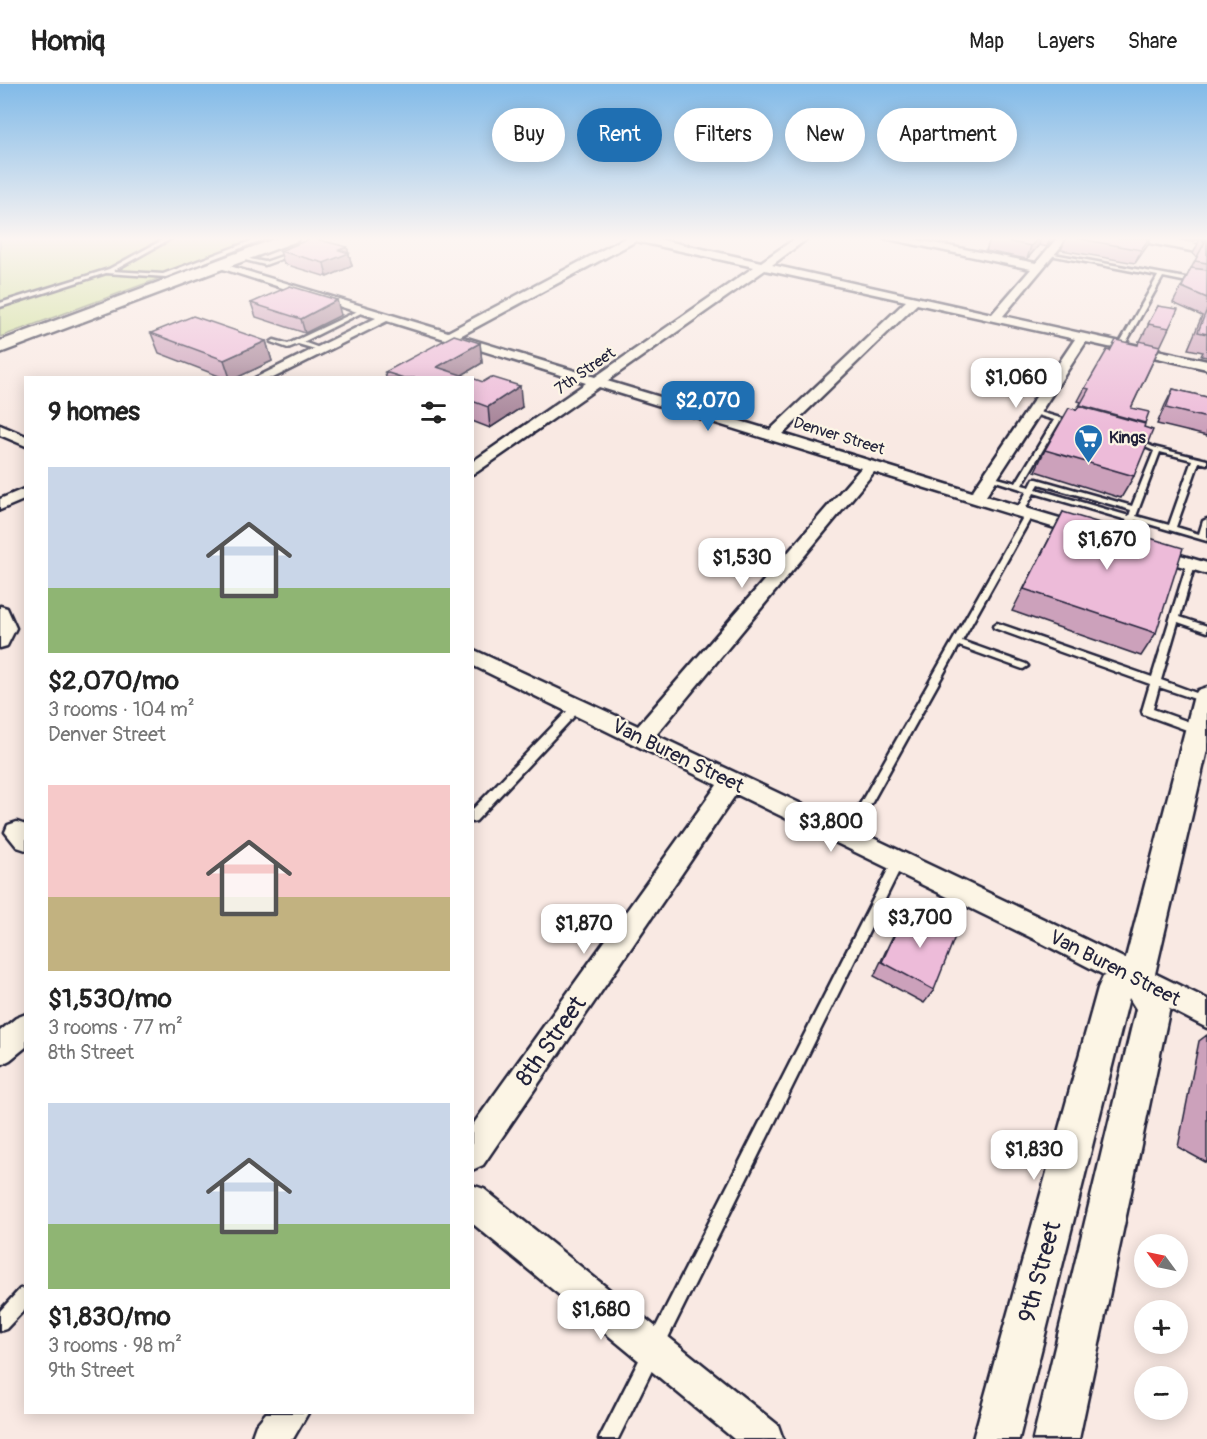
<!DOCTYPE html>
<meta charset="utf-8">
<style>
:root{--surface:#fff;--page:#f2f2f2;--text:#222;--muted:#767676;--line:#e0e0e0;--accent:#1f6fb2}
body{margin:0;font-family:Pangolin,sans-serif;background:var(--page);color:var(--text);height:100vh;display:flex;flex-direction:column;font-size:22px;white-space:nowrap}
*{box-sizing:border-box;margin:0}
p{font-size:20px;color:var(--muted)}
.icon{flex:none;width:33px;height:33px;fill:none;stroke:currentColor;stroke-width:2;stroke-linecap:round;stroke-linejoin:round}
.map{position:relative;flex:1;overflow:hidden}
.side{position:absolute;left:24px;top:292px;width:450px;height:1038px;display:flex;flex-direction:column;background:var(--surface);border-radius:0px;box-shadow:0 3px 15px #0003}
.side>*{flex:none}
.hud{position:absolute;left:492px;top:24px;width:570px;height:54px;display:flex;gap:12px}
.needle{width:39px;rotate:303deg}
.buttons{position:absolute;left:1134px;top:1150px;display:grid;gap:12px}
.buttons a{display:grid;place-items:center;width:54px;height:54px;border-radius:50%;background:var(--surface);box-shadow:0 3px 15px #0003;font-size:30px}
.price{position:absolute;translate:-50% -51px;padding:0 14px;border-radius:12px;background:#fff;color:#222;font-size:20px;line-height:39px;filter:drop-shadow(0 2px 3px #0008)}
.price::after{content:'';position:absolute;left:50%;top:36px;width:18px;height:14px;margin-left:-9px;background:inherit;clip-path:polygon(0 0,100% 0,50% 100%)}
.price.active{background:var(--accent);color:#fff}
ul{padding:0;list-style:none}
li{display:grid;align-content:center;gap:12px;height:318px;padding:0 24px}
li span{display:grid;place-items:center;height:186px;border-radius:0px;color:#555}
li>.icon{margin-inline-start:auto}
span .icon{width:108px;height:108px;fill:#fffc;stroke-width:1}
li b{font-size:26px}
h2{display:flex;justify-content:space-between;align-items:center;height:72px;padding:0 24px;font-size:26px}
.tag{padding:0 21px;border-radius:27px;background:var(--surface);box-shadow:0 3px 15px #0003;font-size:21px;line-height:54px}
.tag.active{background:var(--accent);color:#fff}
header{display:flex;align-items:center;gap:36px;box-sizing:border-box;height:84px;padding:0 30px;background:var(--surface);border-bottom:2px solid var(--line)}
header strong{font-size:28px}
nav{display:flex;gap:33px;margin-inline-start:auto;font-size:21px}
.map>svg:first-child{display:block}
.green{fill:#cbdf94;stroke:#768068;stroke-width:1.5}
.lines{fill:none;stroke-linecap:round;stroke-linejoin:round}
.service-casing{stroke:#22223b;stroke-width:5}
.minor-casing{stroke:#22223b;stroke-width:5}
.tertiary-casing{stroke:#22223b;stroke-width:5}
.primary-casing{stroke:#22223b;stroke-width:5}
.service{fill:#fcf5e5;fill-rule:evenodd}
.minor{fill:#fcf5e5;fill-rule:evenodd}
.tertiary{fill:#fcf5e5;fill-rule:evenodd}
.primary{fill:#fcf5e5;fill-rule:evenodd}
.wall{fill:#cca1bb;stroke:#22223b;stroke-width:1.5}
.shaded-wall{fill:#a68398;stroke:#22223b;stroke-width:1.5}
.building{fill:#edbbd9;stroke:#22223b;stroke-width:1.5}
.labels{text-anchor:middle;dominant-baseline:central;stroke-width:4.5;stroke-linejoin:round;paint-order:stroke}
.far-street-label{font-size:16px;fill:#22223b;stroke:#fcf5e5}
.far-poi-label{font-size:16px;font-weight:bold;fill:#22223b;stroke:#fcf5e5;text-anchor:start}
.street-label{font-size:20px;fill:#22223b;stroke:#fcf5e5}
.near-street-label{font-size:24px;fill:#22223b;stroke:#fcf5e5}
</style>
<header>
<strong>Homiq</strong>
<nav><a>Map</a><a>Layers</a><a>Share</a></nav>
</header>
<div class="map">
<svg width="1207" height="1355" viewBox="0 0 1207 1355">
<rect width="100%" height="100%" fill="#f9e9e3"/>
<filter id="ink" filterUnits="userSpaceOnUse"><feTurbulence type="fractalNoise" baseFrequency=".0167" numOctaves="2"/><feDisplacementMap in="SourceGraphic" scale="12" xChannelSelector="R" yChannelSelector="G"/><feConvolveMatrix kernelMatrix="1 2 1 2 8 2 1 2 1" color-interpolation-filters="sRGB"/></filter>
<g filter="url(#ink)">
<path class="green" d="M0 154H269L0 253Z"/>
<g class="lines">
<defs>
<path id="service" d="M166 154H172L113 187 163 190 259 154H267L166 193 106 189 0 223V219L109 185Z
M1207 156V158L1191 159 1189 158Z
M291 169 295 170 265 181 237 174 239 173 265 178Z
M1048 169 1207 198V202L1163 193 1124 262 1121 264 1118 262 1158 192 1050 171Z
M362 225 367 226 303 258 322 265V267L298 260 288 264 271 258 274 256 288 260Z
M1033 326 1077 339 1074 341 1060 337 1022 401 1030 403 1034 395H1037L1132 422 1154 367 1134 358V356H1138L1153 363 1207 376V380L1199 378 1176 443 1199 450 1203 437 1207 435V457L1135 436 1126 459 1122 461H1119L1118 459 1127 436 1034 409 1023 429H1017L1016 427 1027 407 986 394 990 392 1016 399 1054 336 1031 329 1030 328ZM1160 368 1192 376 1169 441 1136 432ZM1039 400 1131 426 1129 432 1036 405Z
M1026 428H1032L1033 430 962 557 1026 580 1028 582 1023 585 1020 584 959 562 851 756 847 758 843 756 841 753 843 750Z
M1191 477 1195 480 1180 533 1207 542V548L1178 538 1161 596 1207 613V619L1159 603 1153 625 1203 643 1204 646 1203 649H1195L1143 630 1142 627 1150 600 994 544 993 542 997 539 1000 540 1152 593 1187 480Z
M577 619 582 623 580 626 476 737 472 738V726L574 620Z
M898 772 902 774 904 777 618 1355H599L894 774Z
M26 1203V1224L6 1245 0 1247V1227L20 1205Z"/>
<path id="minor" d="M625 154H653L761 178 796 154H808L772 181 992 230 1031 185 884 154H907L1036 179 1057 154H1068L1003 232 1207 277V285L1086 258 986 412 1093 444 1096 448 1093 452H1081L874 388 656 651 1054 840 1207 915V944L1036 856 736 710 483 1081 472 1086V1042L717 701 472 581V565L638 642 861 384 599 303 477 388 472 390V378L586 299 387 237 273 294H255L376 234 214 182 219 179 223 180 448 248ZM636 157 754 183 595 293 460 252ZM765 186 906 217 770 346 607 297ZM917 220 1075 255 972 408 783 350Z
M0 341 26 352V362L0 351Z
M26 404V415L0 426V415Z
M1150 462 1207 479V490L1144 471 1141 467 1144 463Z
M0 522 7 524 16 544 7 562 0 564Z
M17 738 26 741V766L17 763 5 748 8 741Z
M26 930V963L10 976 0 981V947L16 934Z
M472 1101 484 1105 778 1341 783 1355H734L472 1139Z
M266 1329H308L293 1355H251L256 1341Z"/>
<path id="tertiary" d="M1138 154H1166L1207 162V170L1144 158Z
M1207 603V666L1154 894 1170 923 1079 1355H1033L1136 925 1129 914 1019 1355H973L1098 904 1103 893 1123 885 1194 612 1198 606Z"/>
<path id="primary" d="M277 154H299L297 157 0 269V257Z"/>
</defs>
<use href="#service" class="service-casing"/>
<use href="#minor" class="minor-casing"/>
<use href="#tertiary" class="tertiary-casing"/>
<use href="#primary" class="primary-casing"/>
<use href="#service" class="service"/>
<use href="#minor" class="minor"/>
<use href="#tertiary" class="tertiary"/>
<use href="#primary" class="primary"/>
</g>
<path class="wall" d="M990 154H1054L1047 163 1039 161 1027 175 986 167Z
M1066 154H1151L1148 161 1135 179 1061 166Z
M1180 154H1207L1202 155 1207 156V273L1201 272 1203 268 1188 265 1202 232 1173 219 1197 173 1193 170 1200 155 1188 156Z
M347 163 352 182 327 193 284 180 280 167Z
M251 219 341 231 305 249 256 233Z
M1158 222 1169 244 1131 324 1144 340 1134 392 1121 414 1035 387 1045 366 1079 322 1081 318 1078 317 1085 304 1110 267 1138 261Z
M151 249 266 257 272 277 236 294H224L159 269Z
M480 259 482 279 462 291 471 294H386L385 288Z
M472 294 522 323 490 344 472 337Z
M1173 305 1207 313V352L1157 340 1165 321Z
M1063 428 1156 549 1141 572 1012 527Z
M906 826 934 906 924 919 874 892 898 841Z
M1207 951V1079L1178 1063 1199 957Z"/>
<path class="shaded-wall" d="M1038 154H1041L1039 161 1027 175 1031 162Z
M1050 154H1054L1047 163Z
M1149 154H1151L1148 161 1135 179 1141 166Z
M1189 154H1207L1188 156Z
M347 163 352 182 327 193 324 179 339 166Z
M337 216 341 231 305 249 301 235Z
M266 257 272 277 236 294H230L224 276Z
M480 259 482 279 457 294 437 283Z
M520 302 522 323 490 344 488 323Z"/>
<path class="building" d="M312 154 347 163 339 166 349 169 324 179 280 167Z
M991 154H1038L1031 162Z
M1075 154H1149L1141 166Z
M1200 155 1207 156V179L1195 177 1205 158Z
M1191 184 1207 186V214L1182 203Z
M290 202 337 216 301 235 251 219Z
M1158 222 1178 225 1169 244 1148 240Z
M1207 225V250L1198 248Z
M193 232 266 257 224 276 151 249Z
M454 251 480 259 437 283 471 294H404L385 288Z
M1116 256 1138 261 1139 257 1160 262 1131 324 1149 328 1145 339 1080 321 1089 305 1085 304 1107 266 1110 267Z
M491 293 520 302 488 323 472 317V294L483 298Z
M1173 305 1207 313V334L1166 324Z
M1079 322 1145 340 1144 343 1153 346 1134 392 1045 366 1069 324 1076 326Z
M1063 428 1183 464 1156 549 1024 505Z
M906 826 956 850 934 906 882 878Z"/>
</g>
<linearGradient id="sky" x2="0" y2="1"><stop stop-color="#81bae8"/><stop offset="0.45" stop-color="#fcf5f2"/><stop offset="1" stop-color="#fcf5f2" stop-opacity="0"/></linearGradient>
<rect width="1207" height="344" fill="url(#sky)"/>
<defs>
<symbol id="supermarket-pin" viewBox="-11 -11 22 30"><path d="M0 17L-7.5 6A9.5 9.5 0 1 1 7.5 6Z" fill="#1f6fb2" stroke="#fcf5e5"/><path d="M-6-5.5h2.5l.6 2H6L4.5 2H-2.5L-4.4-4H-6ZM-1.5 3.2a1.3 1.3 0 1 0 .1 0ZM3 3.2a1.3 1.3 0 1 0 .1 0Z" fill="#fff"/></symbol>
</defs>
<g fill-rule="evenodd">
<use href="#supermarket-pin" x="1072" y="338" width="33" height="45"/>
</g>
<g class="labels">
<g class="far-street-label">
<text transform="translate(585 287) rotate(-35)">7th Street</text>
<text transform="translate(839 352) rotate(17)">Denver Street</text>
</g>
<g class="far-poi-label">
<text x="1109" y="354">Kings</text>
</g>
<g class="street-label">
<text transform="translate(678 672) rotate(26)">Van Buren Street</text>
<text transform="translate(1115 884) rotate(27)">Van Buren Street</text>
</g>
<g class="near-street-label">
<text transform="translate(551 957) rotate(-55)">8th Street</text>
<text transform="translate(1040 1188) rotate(-75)">9th Street</text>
</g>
</g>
</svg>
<div class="buttons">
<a><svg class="needle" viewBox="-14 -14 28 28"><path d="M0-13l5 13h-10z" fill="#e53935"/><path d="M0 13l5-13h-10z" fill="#767676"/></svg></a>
<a>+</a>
<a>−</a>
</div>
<b class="price" style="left:1016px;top:325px">$1,060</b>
<b class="price active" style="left:708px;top:348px">$2,070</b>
<b class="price" style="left:1107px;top:487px">$1,670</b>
<b class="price" style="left:742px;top:505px">$1,530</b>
<b class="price" style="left:831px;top:769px">$3,800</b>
<b class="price" style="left:920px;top:865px">$3,700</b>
<b class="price" style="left:584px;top:871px">$1,870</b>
<b class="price" style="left:1034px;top:1097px">$1,830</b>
<b class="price" style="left:601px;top:1257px">$1,680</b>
<div class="hud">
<a class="tag">Buy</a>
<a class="tag active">Rent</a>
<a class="tag">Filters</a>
<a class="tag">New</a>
<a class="tag">Apartment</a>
</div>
<section class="side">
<h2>9 homes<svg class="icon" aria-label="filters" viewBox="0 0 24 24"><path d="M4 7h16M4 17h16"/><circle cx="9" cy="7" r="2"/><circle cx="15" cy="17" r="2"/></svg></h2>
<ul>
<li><span style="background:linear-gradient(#c9d6e8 65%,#8fb573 0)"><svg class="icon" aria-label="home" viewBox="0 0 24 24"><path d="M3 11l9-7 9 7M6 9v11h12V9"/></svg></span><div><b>$2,070/mo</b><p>3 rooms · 104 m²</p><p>Denver Street</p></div></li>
<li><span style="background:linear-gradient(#f6c9c9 60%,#c2b280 0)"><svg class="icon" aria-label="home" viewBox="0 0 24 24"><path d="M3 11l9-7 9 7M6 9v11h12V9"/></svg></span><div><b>$1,530/mo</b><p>3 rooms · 77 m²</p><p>8th Street</p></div></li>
<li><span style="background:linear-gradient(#c9d6e8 65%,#8fb573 0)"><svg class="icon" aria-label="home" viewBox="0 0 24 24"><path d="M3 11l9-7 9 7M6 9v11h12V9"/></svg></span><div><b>$1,830/mo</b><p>3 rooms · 98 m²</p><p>9th Street</p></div></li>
</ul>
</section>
</div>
